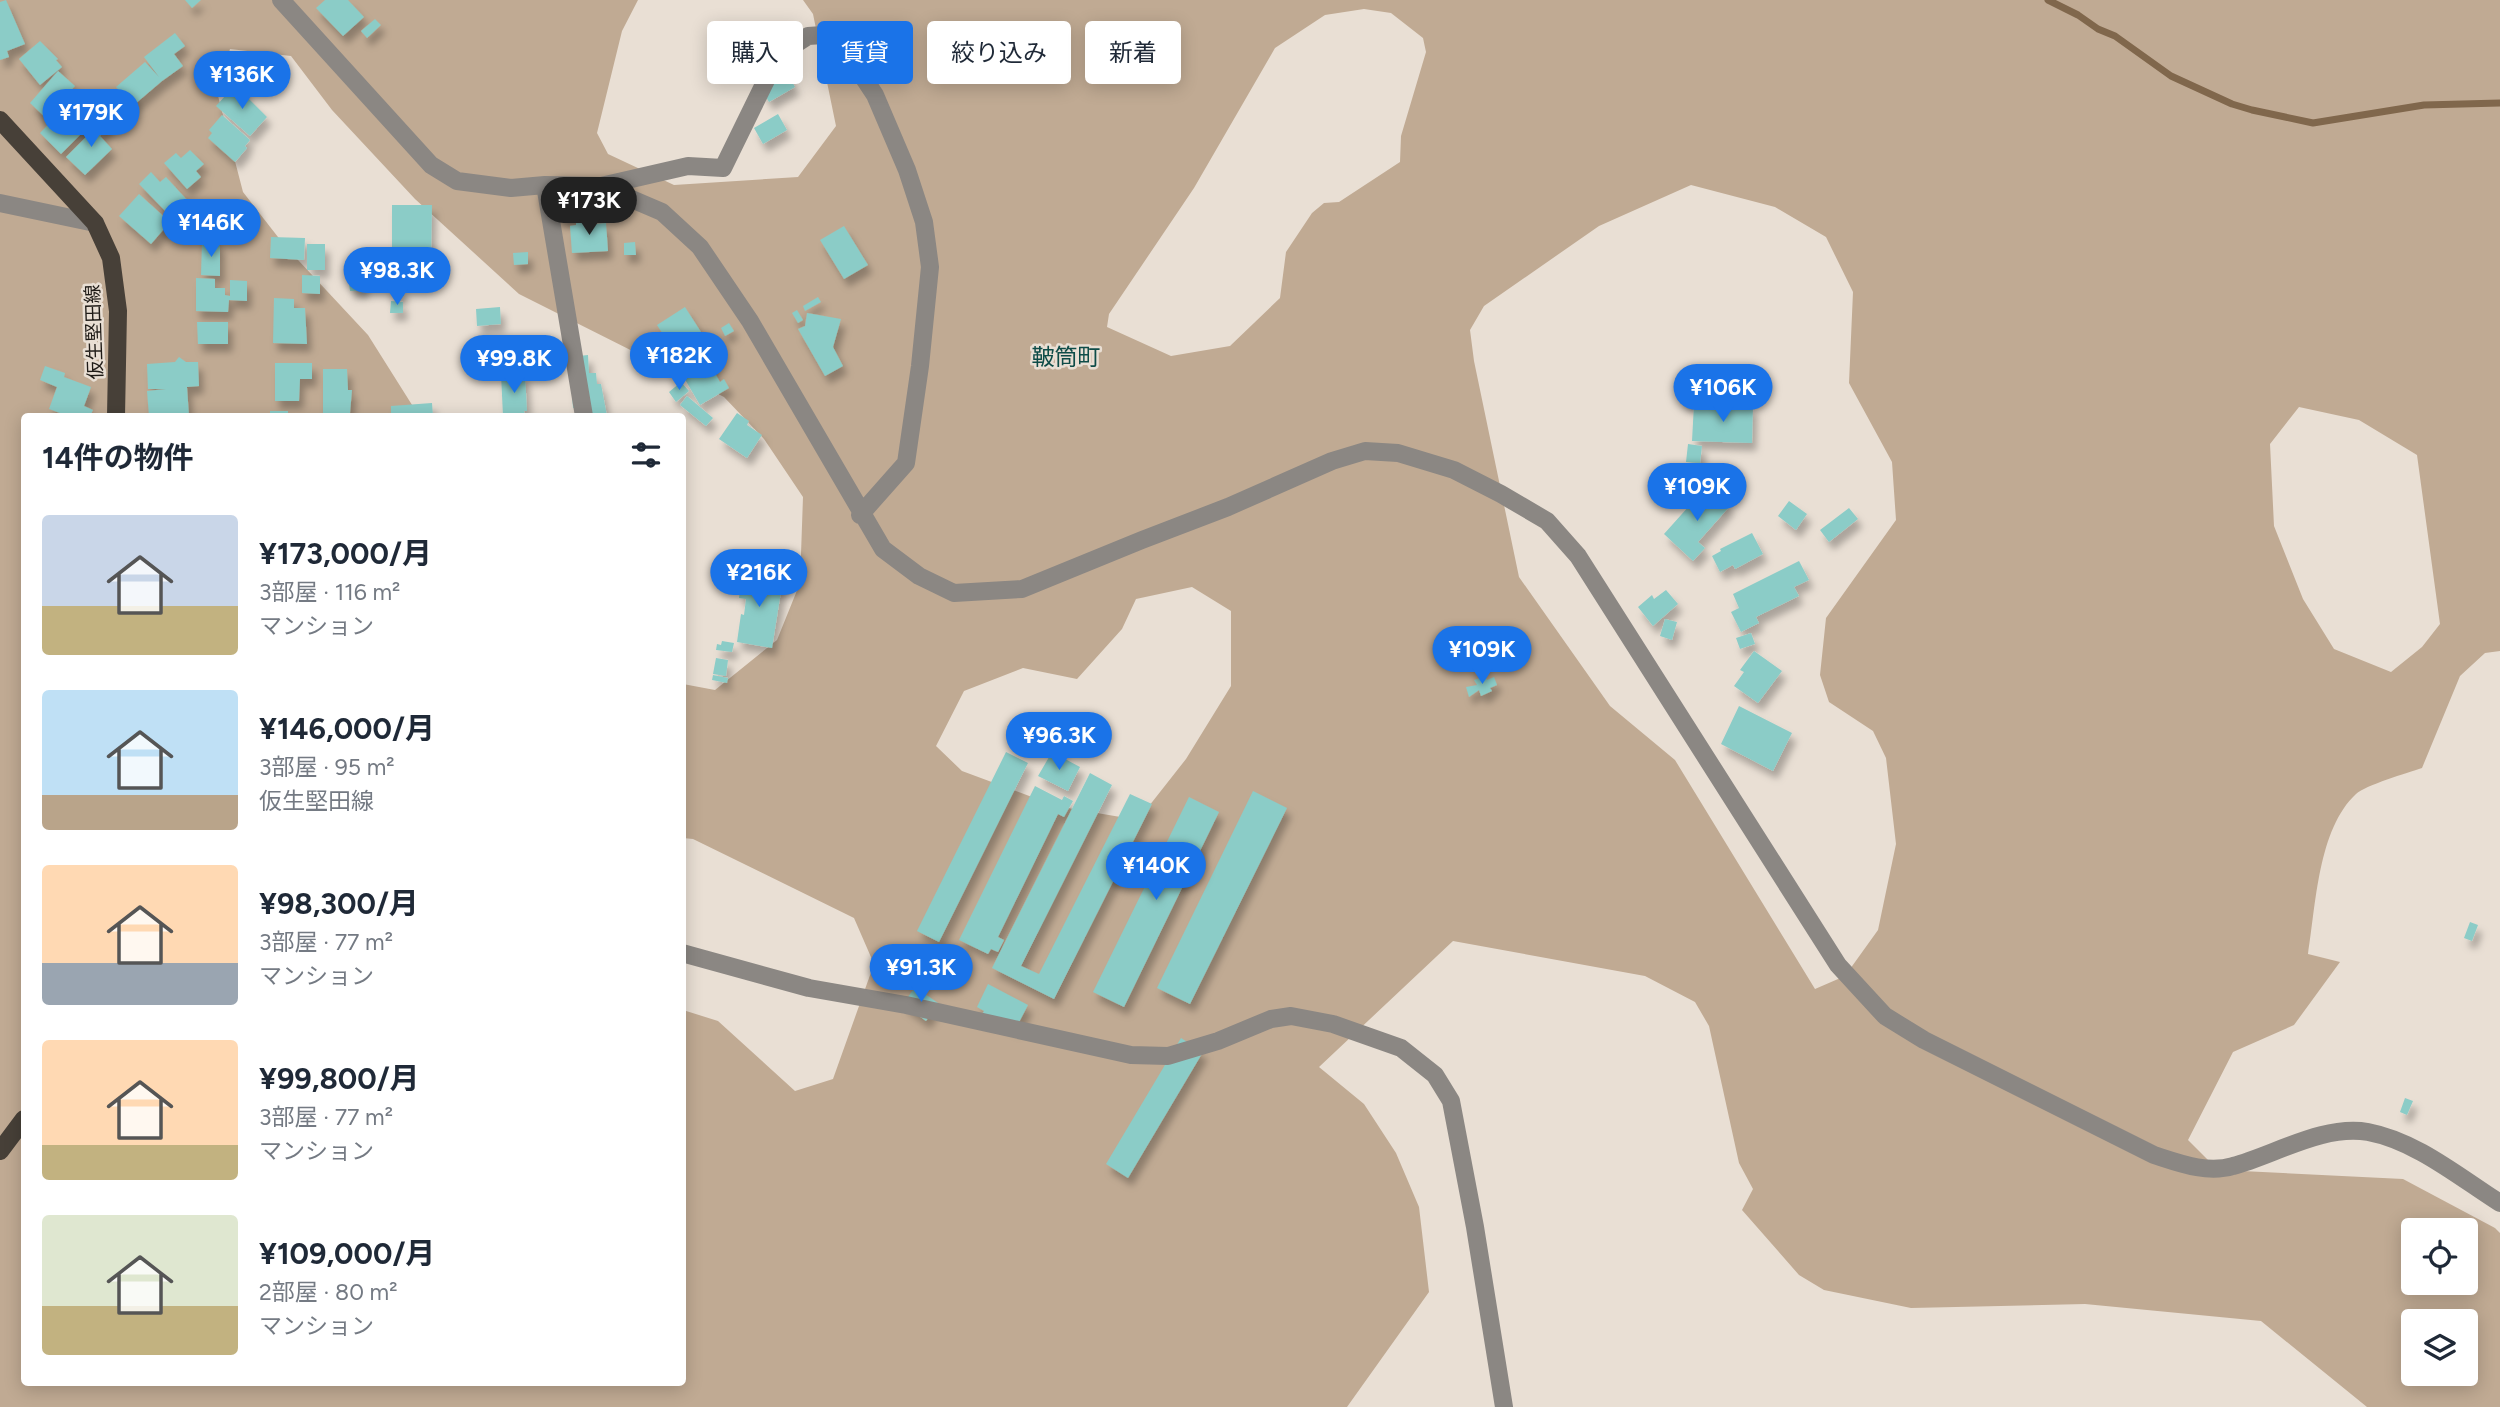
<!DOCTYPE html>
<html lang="ja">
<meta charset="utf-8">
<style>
:root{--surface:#fff;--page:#f6f6f7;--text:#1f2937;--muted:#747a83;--accent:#1a73e8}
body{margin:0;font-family:Figtree,"Noto Sans JP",sans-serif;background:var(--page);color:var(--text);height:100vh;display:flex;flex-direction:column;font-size:26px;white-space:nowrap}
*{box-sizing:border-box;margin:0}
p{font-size:23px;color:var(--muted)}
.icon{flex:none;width:38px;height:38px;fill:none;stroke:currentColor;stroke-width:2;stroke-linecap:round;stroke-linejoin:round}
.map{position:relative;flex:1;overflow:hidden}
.sheet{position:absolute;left:21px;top:413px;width:665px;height:973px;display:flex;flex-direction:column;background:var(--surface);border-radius:7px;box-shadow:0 4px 18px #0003}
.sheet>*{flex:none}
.top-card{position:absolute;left:707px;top:21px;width:665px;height:63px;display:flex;gap:14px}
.controls{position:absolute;left:2401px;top:1218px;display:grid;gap:14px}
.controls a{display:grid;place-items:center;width:77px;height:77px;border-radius:7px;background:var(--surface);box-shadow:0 4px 18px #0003;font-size:35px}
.price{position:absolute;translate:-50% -60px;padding:0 16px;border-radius:24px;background:var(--accent);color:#fff;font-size:23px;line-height:46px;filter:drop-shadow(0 2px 4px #0008)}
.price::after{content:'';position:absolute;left:50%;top:42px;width:21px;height:16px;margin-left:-10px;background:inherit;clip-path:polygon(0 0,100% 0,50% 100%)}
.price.selected{background:#222;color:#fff}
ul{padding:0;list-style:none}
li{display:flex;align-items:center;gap:21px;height:175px;padding:0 21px}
li span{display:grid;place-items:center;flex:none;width:196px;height:140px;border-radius:7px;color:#555}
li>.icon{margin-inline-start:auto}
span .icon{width:84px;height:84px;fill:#fffc;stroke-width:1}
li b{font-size:30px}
h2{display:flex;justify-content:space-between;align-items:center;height:84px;padding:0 21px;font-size:30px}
.pill{padding:0 24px;border-radius:7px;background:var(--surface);box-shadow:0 4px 18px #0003;font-size:24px;line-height:63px}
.pill.selected{background:var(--accent);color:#fff}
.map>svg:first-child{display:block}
.green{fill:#c0aa93;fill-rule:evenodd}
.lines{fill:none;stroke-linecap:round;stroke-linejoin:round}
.stream{stroke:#80674c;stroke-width:7}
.building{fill:#8bccc7;filter:url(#shadow)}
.minor{stroke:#8b8783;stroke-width:18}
.major{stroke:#474038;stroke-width:18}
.labels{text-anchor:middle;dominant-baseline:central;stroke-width:5;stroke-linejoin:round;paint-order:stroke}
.street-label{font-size:19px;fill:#1f1b17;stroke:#e9dfd4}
.quarter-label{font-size:23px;fill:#0e4c48;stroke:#e9dfd4}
</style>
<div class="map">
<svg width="2500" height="1407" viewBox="0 0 2500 1407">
<defs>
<filter id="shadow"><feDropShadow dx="4.5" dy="8" stdDeviation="3.5" flood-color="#0004"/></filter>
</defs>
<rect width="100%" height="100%" fill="#e9dfd4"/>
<path class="green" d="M0 0H638L622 31 597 133 608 154 674 185 798 177 836 126 813 14 803 0H2500V651L2485 653 2460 676 2422 768C2407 773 2366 785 2356 794 2318 829 2316 905 2308 954L2340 962 2294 1025 2233 1052 2188 1140 2211 1163 2242 1171 2403 1179 2495 1228 2500 1233V1407H2367L2261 1321 2085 1304 1911 1308 1824 1290 1799 1275 1742 1210 1753 1189 1739 1163 1709 1026 1695 1002 1645 976 1453 941 1319 1067 1364 1104 1396 1153 1419 1207 1429 1292 1347 1407H0ZM1364 9 1391 13 1423 38 1426 52 1401 136 1400 162 1339 202 1324 203 1312 213 1286 252 1280 298 1230 346 1171 356 1107 327 1109 314 1194 188 1275 48 1325 15ZM230 49 291 56 332 110 415 199 519 294 724 397 764 439 803 497 800 583 777 640 715 690 683 684V838L693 839 854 918 874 964 833 1079 795 1091 718 1021 683 1010 682 1382H24V416H419L368 335 285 246 243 192 217 92ZM1691 185 1775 207 1826 237 1853 292 1849 383 1892 462 1896 520 1826 618 1820 675 1829 702 1873 731 1886 758 1896 844 1878 930 1845 976 1815 989 1675 760 1610 706 1519 577 1474 361 1470 330 1484 306 1599 226ZM2299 407 2359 420 2417 455 2440 624 2422 647 2391 672 2334 649 2303 599 2274 526 2270 444ZM1192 587 1231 611V686L1186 759 1138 820 1056 806 962 771 936 746 964 691 1023 668 1077 679 1122 629 1136 599ZM2413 1230H2466V1283H2413ZM2413 1321H2466V1374H2413Z"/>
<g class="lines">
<path class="stream" d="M2048 0 2078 15 2098 29 2115 36 2171 76 2232 104 2252 110 2313 123 2424 105 2500 103"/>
</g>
<path class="building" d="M6 0 25 44 7 51 9 57 0 60V2Z
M185 0H201L192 8Z
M325 0H348L364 17 343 36 316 8Z
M375 19 381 25 367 38 361 31Z
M175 33 185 46 174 54 183 66 162 81 135 104 126 94 124 96 116 87 145 62 159 77 144 57Z
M40 41 58 59 56 60 62 67 40 85 19 59Z
M774 41 776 46 761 55 758 50Z
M754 52 759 56 750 67 745 63Z
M772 57 779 58 795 87 769 102 750 69Z
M58 71 75 86 46 118 30 103Z
M235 85 267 117 250 136 216 106Z
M74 98 95 120 61 154 40 133Z
M778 114 787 130 763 144 754 128Z
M222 115 250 140 245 146 247 148 235 162 208 138 212 133 209 130Z
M105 118 111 125 100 136 112 149 85 175 66 157Z
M190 150 204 164 196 171 201 177 187 189 164 163 176 153 181 158Z
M151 172 160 182 166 177 188 201 171 217 139 184Z
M139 194 170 222 151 244 119 216Z
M560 201H577V219H561Z
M392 205H432L431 258 392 257Z
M593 221 594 224 606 223 608 251 572 253 570 226 576 225V222Z
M844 226 868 265 844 279 820 240Z
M271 237 305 238 304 260 270 258Z
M202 242 220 243V276L201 275Z
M635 242 636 255H624V243Z
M307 244H325V270H307Z
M528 252V264L514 265 513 253Z
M302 275 320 276V294L302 293Z
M348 277 364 278V291H350Z
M196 278 215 279V288H225V295L230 296V280L247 281V301L229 300 228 312 196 311Z
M394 290H404V296H394Z
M818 297 821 302 805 311 803 306Z
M274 298 294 299V308H305L307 344 273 343Z
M391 301 403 302V313H390Z
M500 307 501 324 477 326 476 309Z
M685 307 701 332 673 350 657 325Z
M797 310 803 320 798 323 792 313Z
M807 313 841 319 833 347 843 366 825 376 798 329 805 326Z
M197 322H228V344H198Z
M729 323 734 331 725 336 721 328Z
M588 355 589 373H596L597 384H601L607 416H588L587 406 573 408 569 357Z
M179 357 186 362H198L199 386 187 387 189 416H149L147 391 166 389H148L147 364 175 362Z
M708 361 720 382 724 379 729 388 700 405 683 376Z
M275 363H312V379H300L299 401H275Z
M45 366 65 373 64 377 91 387 84 406 93 410 90 416H68L49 409 57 387 40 380Z
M323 369H347L348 390H352L350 413H323Z
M501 374H525L527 411H524L525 416H503Z
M681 382 689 391 676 402 669 392Z
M1689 383 1699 387 1691 404 1681 399Z
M687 396 713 418 706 426 680 405Z
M432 403 433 416H391V406Z
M1694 404 1753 406 1752 443 1692 441Z
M270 411H288V416H270Z
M737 413 749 421 747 425 762 435 747 458 719 439Z
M1688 444 1702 446 1700 463 1686 462Z
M1707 486 1730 506 1698 542 1705 548 1693 561 1664 534Z
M1789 501 1807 514 1796 530 1778 516Z
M1849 508 1858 519 1829 542 1820 530Z
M1752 533 1763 554 1735 569 1733 565 1720 572 1712 556 1721 551 1720 549Z
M1799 561 1809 580 1794 587 1799 596 1756 617 1759 623 1741 632 1731 612 1739 608 1733 594Z
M742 573 783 579 772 648 737 642 741 614 744 615 746 599 739 598Z
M1666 590 1678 604 1653 626 1638 607 1652 595 1654 599Z
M1665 619 1677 622 1672 640 1660 636Z
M1751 633 1755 644 1740 649 1736 638Z
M722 641 734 643 732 652 716 650 717 644 721 645Z
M1754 651 1782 671 1758 703 1734 686 1744 672 1740 670Z
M716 658 728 660 726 676 713 674Z
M713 675 728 678 727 683 712 680Z
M1485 676 1487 680 1494 677 1497 685 1490 688 1492 691 1481 696 1479 690 1469 697 1466 687 1477 685 1474 680Z
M1739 706 1792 733 1773 771 1721 744Z
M1006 752 1028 763 939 942 917 931Z
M1052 752 1080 767 1068 791 1038 776Z
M1090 773 1112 785 1021 966 1039 974 1130 794 1152 804 1054 999 992 968Z
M1035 786 1062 800 1064 796 1073 801 1064 817 1058 814 998 937 1004 940 998 952 991 949 988 954 959 940Z
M1253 791 1287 808 1190 1004 1157 988Z
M1189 797 1219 812 1124 1007 1093 992Z
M2470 922 2478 925 2472 941 2464 938Z
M988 984 1028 1005 1016 1028 991 1015 988 1020 981 1016 984 1011 977 1007Z
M915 987 938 1003 926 1021 903 1004Z
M1181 1038 1203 1052 1128 1178 1106 1164Z
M2405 1098 2413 1101 2407 1115 2400 1112Z"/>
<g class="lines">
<path class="minor" d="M281 0 431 165 457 181 511 188 545 185 601 186 662 212 700 247 750 321 883 549 919 576 954 593 1022 589 1142 540 1228 507 1332 461 1365 451 1398 453 1454 470 1501 494 1547 521 1578 556 1838 965 1885 1016 1924 1040 2154 1155C2179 1163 2207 1174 2233 1166 2274 1155 2324 1124 2368 1132 2416 1141 2459 1177 2500 1203
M545 185 584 416
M601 186 688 166 723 168 770 72 788 49 808 36 823 35 842 45 875 95 907 170 924 222 930 267 920 366 906 463 860 515
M0 203 95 223
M682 953 809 988 906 1005 1131 1055 1168 1056 1218 1041 1271 1019 1291 1016 1333 1024 1401 1048 1435 1075 1451 1101 1475 1227 1504 1407"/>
<path class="major" d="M0 120 95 223 111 258 118 311 116 416
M0 1151 24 1119"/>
</g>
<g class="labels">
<g class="street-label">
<text transform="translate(94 332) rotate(-92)">仮生堅田線</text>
</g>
<g class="quarter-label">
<text x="1066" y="357">鞁筒町</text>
</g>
</g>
</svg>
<div class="controls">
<a><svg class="icon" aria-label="locate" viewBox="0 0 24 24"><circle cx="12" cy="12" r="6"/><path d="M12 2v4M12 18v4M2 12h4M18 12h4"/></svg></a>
<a><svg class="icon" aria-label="layers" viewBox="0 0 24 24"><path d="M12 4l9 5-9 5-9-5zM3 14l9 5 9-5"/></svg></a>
</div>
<b class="price" style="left:242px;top:111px">¥136K</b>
<b class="price" style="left:91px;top:149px">¥179K</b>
<b class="price selected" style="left:589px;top:237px">¥173K</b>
<b class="price" style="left:211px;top:259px">¥146K</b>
<b class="price" style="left:397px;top:307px">¥98.3K</b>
<b class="price" style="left:679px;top:392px">¥182K</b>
<b class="price" style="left:514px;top:395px">¥99.8K</b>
<b class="price" style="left:1723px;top:424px">¥106K</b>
<b class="price" style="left:1697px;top:523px">¥109K</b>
<b class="price" style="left:759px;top:609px">¥216K</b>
<b class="price" style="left:1482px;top:686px">¥109K</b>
<b class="price" style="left:1059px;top:772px">¥96.3K</b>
<b class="price" style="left:1156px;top:902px">¥140K</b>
<b class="price" style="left:921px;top:1004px">¥91.3K</b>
<div class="top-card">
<a class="pill">購入</a>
<a class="pill selected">賃貸</a>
<a class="pill">絞り込み</a>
<a class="pill">新着</a>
</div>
<section class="sheet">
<h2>14件の物件<svg class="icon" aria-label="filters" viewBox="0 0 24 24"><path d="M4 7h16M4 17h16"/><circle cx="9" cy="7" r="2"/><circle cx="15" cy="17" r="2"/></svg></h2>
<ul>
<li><span style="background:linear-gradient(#c9d6e8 65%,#c2b280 0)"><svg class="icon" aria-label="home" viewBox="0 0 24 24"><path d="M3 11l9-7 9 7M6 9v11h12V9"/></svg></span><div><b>¥173,000/月</b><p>3部屋 · 116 m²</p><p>マンション</p></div></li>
<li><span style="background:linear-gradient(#bfe0f5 75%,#b9a48a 0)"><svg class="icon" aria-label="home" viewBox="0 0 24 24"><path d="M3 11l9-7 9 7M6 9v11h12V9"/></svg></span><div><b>¥146,000/月</b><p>3部屋 · 95 m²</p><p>仮生堅田線</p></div></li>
<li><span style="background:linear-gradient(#ffd9b3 70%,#9aa5b1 0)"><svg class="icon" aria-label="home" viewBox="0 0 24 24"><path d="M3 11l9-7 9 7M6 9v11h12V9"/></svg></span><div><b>¥98,300/月</b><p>3部屋 · 77 m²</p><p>マンション</p></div></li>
<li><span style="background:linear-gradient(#ffd9b3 75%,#c2b280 0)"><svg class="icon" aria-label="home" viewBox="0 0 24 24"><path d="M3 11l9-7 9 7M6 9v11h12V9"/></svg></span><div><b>¥99,800/月</b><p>3部屋 · 77 m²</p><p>マンション</p></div></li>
<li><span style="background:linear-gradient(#dfe7d0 65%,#c2b280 0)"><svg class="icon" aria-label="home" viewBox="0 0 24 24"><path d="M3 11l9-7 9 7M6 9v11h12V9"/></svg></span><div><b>¥109,000/月</b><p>2部屋 · 80 m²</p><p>マンション</p></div></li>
</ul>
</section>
</div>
